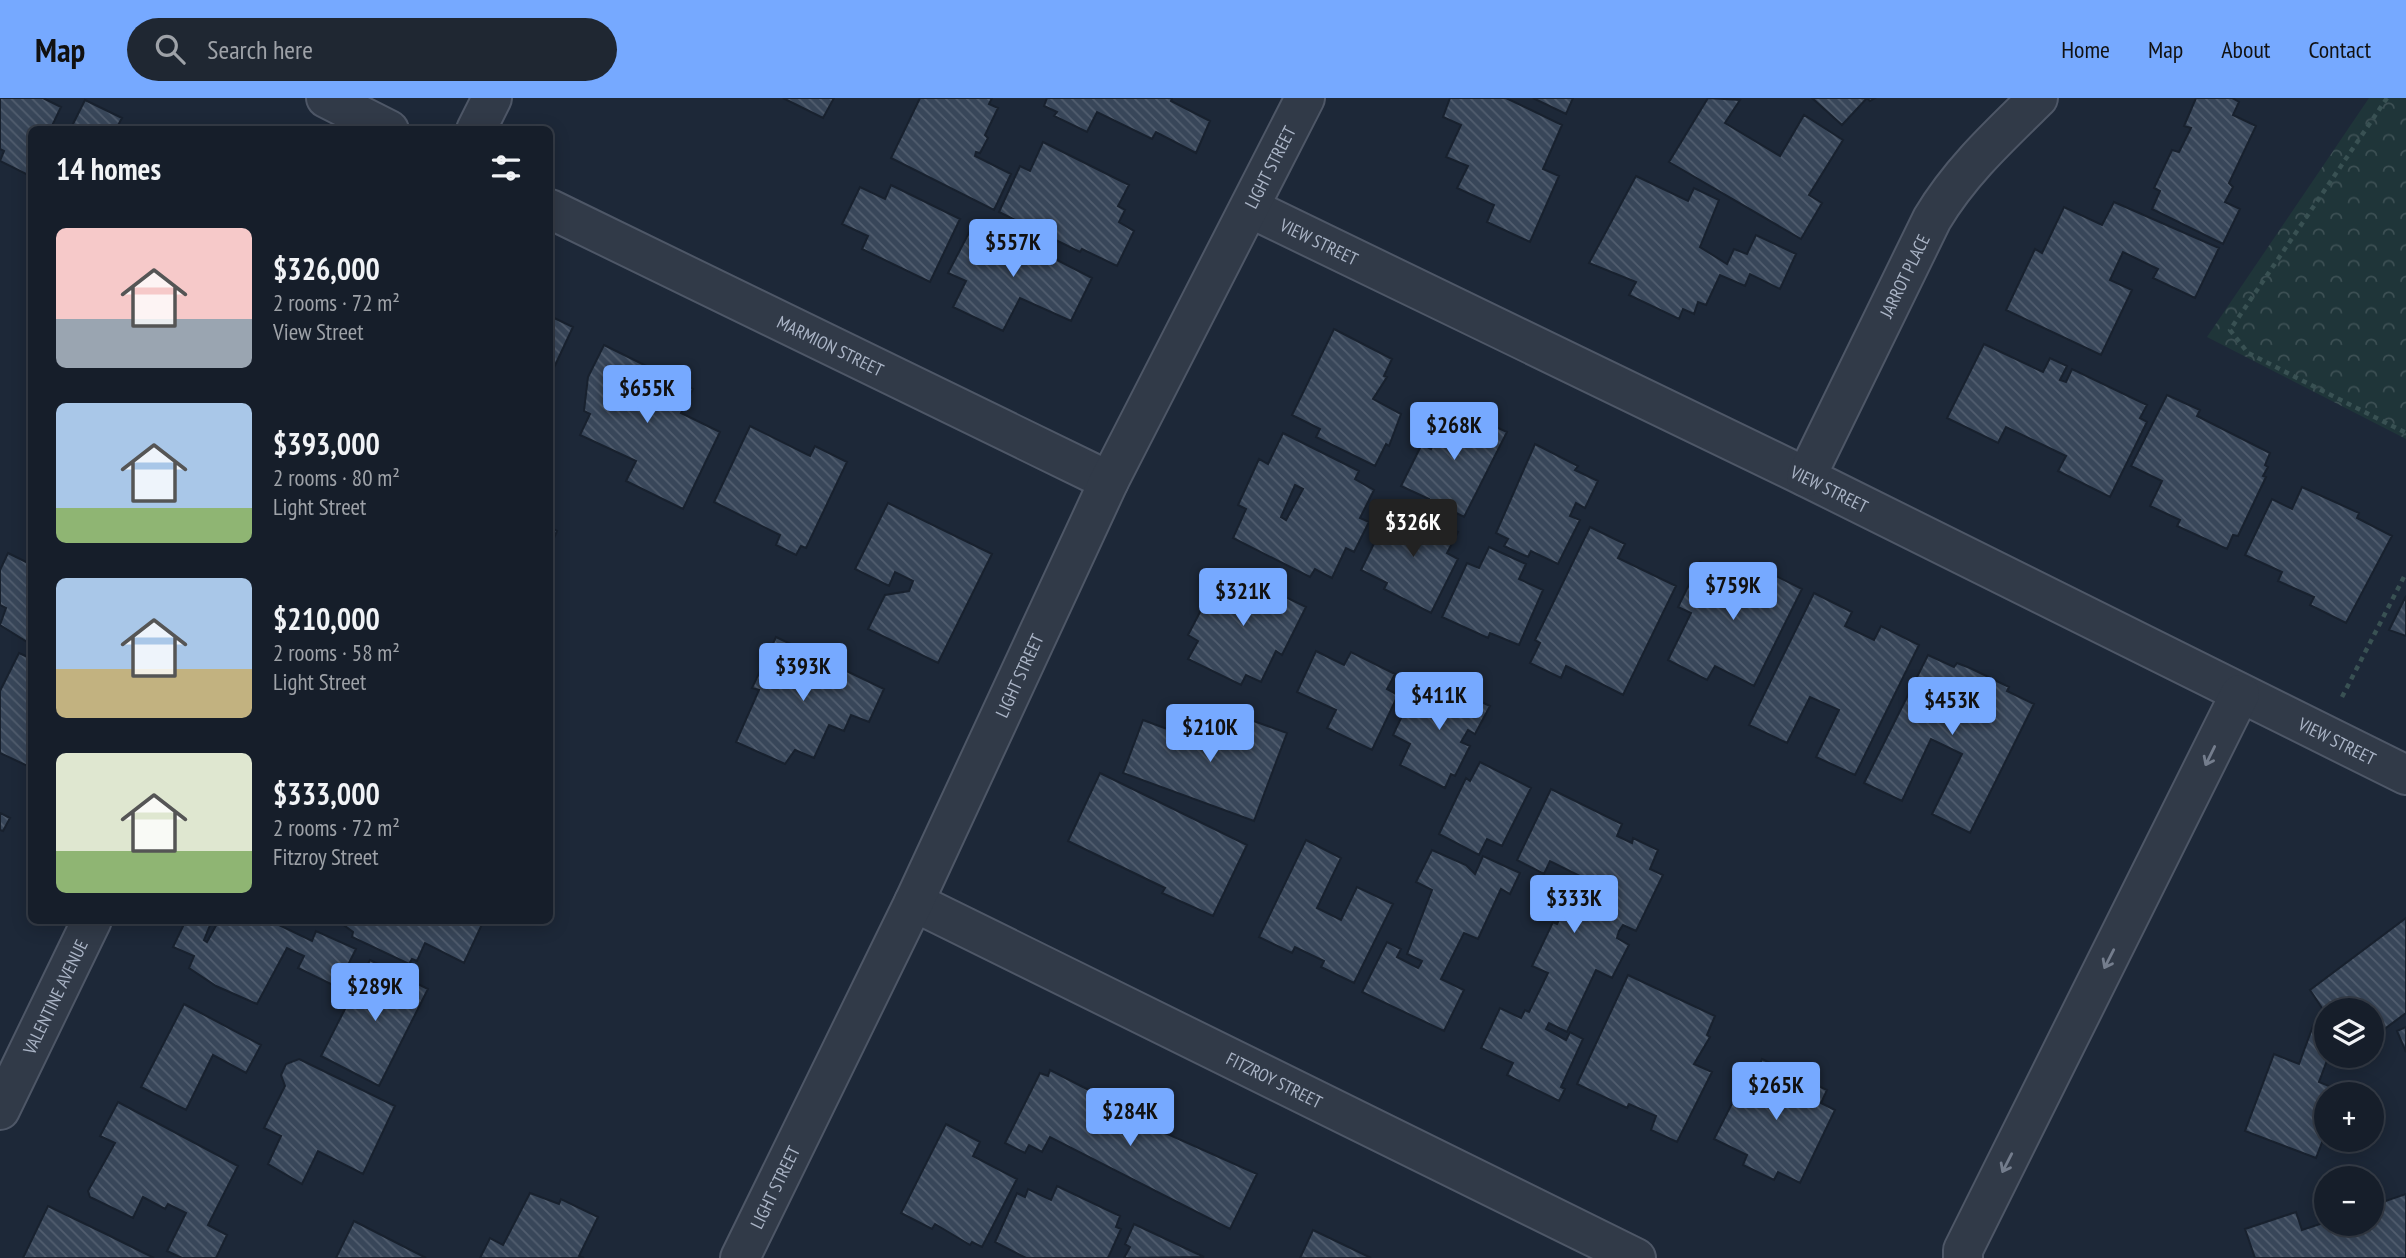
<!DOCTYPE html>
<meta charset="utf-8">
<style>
:root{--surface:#161e2a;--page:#1f2732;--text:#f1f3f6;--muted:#9ea2a8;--line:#353c47;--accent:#76a9ff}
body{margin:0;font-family:"PT Sans Narrow",sans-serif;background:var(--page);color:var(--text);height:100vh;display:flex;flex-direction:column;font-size:26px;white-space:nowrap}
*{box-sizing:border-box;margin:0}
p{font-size:23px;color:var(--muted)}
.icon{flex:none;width:38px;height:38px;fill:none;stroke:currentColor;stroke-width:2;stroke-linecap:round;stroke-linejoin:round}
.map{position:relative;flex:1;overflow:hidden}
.side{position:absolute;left:28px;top:28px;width:525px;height:798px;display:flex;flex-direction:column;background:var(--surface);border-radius:10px;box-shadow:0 4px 18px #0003,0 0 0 2px var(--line)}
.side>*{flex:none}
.buttons{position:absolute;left:2314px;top:900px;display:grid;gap:14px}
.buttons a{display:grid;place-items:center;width:70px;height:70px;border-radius:50%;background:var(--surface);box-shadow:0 4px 18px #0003,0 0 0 2px var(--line);font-size:35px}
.price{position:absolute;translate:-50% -60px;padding:0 16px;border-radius:7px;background:var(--accent);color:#111;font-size:23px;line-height:46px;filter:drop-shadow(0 2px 4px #0008)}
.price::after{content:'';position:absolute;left:50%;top:42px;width:21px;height:16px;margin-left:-10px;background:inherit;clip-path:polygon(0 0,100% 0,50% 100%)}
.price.current{background:#222;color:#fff}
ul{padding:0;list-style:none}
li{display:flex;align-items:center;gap:21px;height:175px;padding:0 28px}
li span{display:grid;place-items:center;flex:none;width:196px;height:140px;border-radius:10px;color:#555}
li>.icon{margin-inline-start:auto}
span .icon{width:84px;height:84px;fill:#fffc;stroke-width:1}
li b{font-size:30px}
h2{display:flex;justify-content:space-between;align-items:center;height:84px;padding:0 28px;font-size:30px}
header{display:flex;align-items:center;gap:42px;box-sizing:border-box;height:98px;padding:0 35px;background:var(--accent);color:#111}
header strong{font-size:33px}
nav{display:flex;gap:38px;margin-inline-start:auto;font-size:24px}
.search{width:490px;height:63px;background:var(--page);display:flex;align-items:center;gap:18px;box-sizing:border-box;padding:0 24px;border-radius:38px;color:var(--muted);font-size:26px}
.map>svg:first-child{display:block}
.park{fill:url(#park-crowns)}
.building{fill:url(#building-back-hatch);stroke:#18212e;stroke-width:2;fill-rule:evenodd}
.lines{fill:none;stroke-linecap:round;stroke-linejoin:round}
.minor-casing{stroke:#4e5767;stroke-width:42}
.path{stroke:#395153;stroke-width:4.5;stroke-dasharray:5 5;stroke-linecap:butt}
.minor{stroke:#313a48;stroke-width:38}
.oneway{stroke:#747d8d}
.labels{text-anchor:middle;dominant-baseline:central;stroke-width:7;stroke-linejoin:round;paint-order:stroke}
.street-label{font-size:18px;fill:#aab4c6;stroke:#161f2c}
</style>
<header>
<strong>Map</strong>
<div class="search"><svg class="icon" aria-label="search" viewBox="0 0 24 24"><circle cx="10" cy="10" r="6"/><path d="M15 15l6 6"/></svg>Search here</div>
<nav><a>Home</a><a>Map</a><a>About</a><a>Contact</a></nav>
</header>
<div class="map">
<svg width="2406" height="1160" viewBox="0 0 2406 1160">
<defs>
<pattern id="park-crowns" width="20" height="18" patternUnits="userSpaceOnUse" patternTransform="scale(1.75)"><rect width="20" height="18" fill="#1f3539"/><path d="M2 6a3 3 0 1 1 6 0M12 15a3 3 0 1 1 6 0" fill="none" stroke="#3d5054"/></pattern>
<pattern id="building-back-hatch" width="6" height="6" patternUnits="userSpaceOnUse" patternTransform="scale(1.75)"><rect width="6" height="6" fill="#384659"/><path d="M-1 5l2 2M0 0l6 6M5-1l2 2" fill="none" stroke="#525e6f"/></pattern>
</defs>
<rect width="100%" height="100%" fill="#1d2838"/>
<path class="park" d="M2369 0H2406V341L2207 239Z"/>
<path class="building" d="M0 0H43L61 9 50 32H32V69L28 77 0 63 4 53 0 51Z
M783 0H834L823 20Z
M920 0H992L989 6 998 10 985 37 988 40 980 55 976 54 975 58 1011 76 994 112 891 60Z
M1047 0H1172L1171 3 1210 23 1196 55 1156 34 1152 41 1097 14 1087 34 1054 18 1057 14 1044 8Z
M1450 0H1506L1562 27 1543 71 1559 78 1530 144 1487 124 1494 107 1457 90 1468 68 1446 59 1461 27 1443 19Z
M1533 0H1573L1566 16Z
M1708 0 1740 2 1725 25 1780 58 1804 17 1843 42 1809 97 1822 105 1801 141 1669 64Z
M1812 0H1875L1870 3 1867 0 1842 27Z
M2196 0H2232L2239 4 2233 17 2256 28 2229 85 2233 89 2225 104 2240 111 2223 146 2152 111 2160 93 2154 90 2172 52 2179 54 2191 30 2184 28Z
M85 2 122 20 117 29 123 32H70Z
M1043 44 1129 87 1118 108 1125 112 1119 124 1134 133 1117 168 1082 151 1080 154 999 114 1020 68 1030 73Z
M1636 78 1688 103 1694 90 1719 102 1700 149 1727 166 1734 151 1747 156 1756 137 1796 156 1780 191 1750 176 1745 188 1720 177 1706 207 1698 204 1694 216 1683 211 1679 221 1629 197 1636 184 1589 165Z
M891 87 960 121 930 184 862 151 868 138 842 126 860 89 885 101Z
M2114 104 2219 150 2195 200 2153 180 2158 171 2123 154 2110 182 2132 192 2101 257 2006 212 2035 151 2042 155 2064 109 2102 127Z
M973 127 990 134 993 129 1092 180 1071 223 1020 200 1003 233 953 209 966 183 948 175Z
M550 218 573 229 550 278Z
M1334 231 1392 261 1384 278 1387 279 1373 301 1401 316 1389 348 1386 346 1375 368 1316 339 1320 331 1292 317Z
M1984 246 2043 274 2050 260 2067 268 2060 282 2066 284 2072 271 2147 307 2140 320 2147 324 2110 399 2058 373 2066 358 2006 329 1998 345 1947 320Z
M604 247 693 291 681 315 720 334 683 411 626 383 636 363 580 337 590 316 584 313 588 279Z
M2167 297 2200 312 2197 318 2270 355 2265 367 2268 369 2263 378 2266 379 2238 438 2233 437 2227 451 2177 428 2180 422 2150 408 2162 383 2131 368Z
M1441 307 1465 319 1466 315 1507 334 1464 419 1451 412 1447 419 1425 409 1429 401 1401 388 1422 346 1431 351 1437 339 1427 334Z
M750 328 810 358 815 348 847 364 806 450 801 448 796 457 776 447 780 437 714 404Z
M1283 335 1359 373 1355 381 1374 392 1360 420 1369 424 1354 454 1346 450 1332 480 1315 471 1310 479 1233 440 1246 411 1238 407 1259 361 1268 366ZM1295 387 1303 391 1286 422 1281 419Z
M1535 346 1578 368 1575 372 1598 383 1585 410 1576 405 1570 418 1580 422 1558 466 1531 453 1528 459 1504 448 1508 441 1496 435Z
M2302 389 2359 415 2357 420 2392 438 2346 525 2310 507 2314 499 2278 483 2282 474 2245 457 2272 401 2292 411Z
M888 405 992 456 938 565 868 531 885 497 909 493 913 483 895 474 889 488 855 471Z
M1389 415 1415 428 1421 415 1458 434 1447 455 1458 461 1431 515 1384 491 1387 485 1361 472Z
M550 429 557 433 550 449Z
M1590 429 1625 446 1618 460 1676 488 1623 597 1566 568 1561 580 1530 565 1540 545 1535 542Z
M1489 449 1526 466 1519 481 1543 492 1519 547 1490 535 1488 540 1442 519 1467 465 1479 470Z
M8 455 28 465 32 459V547L0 527 6 510 0 507V472Z
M1700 464 1743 485 1752 466 1802 491 1754 588 1715 568 1707 582 1668 562 1691 515 1678 509Z
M1230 472 1306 509 1282 557 1276 553 1261 584 1246 577 1241 587 1188 561 1198 543 1188 537 1221 474 1227 477Z
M1814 495 1852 514 1845 528 1874 542 1881 528 1919 547 1855 677 1816 659 1839 612 1810 599 1787 645 1749 627Z
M2406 498V538L2389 532Z
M776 539 884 591 869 624 851 617 844 633 829 627 814 660 795 652 785 666 736 644 759 592 752 590Z
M1316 553 1344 567 1351 554 1395 576 1387 591 1398 597 1372 652 1327 630 1336 612 1297 594Z
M19 555 32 561V670L0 655V593Z
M1928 557 1954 569 1957 565 1970 570 2009 589 2007 593 2034 606 1970 735 1932 716 1962 656 1931 641 1902 703 1864 685Z
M1436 582 1490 608 1475 636 1468 632 1461 644 1470 648 1455 678 1451 676 1445 690 1400 667 1410 646 1393 637 1411 599 1424 605Z
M1143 622 1186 638 1191 633 1218 644 1226 623 1248 631 1251 622 1287 635 1254 723 1123 675Z
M1480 664 1531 690 1502 748 1487 741 1479 757 1439 736 1466 680 1470 683Z
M1100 675 1247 747 1213 818 1162 795 1165 790 1068 743Z
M1551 691 1622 726 1617 738 1632 745 1633 740 1658 752 1650 771 1663 777 1636 833 1623 827 1619 833 1617 840 1629 847 1612 880 1596 872 1567 934 1549 925 1546 931 1566 942 1570 934 1583 941 1561 989 1565 991 1559 1003 1507 977 1513 965 1481 950 1500 910 1521 920 1525 912 1529 914 1548 875 1532 868 1553 824 1557 826 1570 800 1596 813 1604 798 1595 793 1596 786 1550 763 1544 776 1517 762Z
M0 715 10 720 3 733 0 732Z
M1306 742 1341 760 1317 810 1341 822 1357 789 1393 806 1354 885 1321 869 1324 863 1295 849 1292 855 1259 839Z
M1432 752 1466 767 1475 776 1483 758 1520 775 1510 796 1501 791 1478 841 1464 835 1441 881 1464 892 1444 933 1362 894 1387 844 1401 851 1397 859 1418 870 1420 867 1422 863 1407 856 1432 792 1416 784Z
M2406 820V915L2371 941V912H2326V916L2310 892Z
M186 822H212L204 842 207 844 219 822H277L281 824 279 827 312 843 316 833 356 851 337 889 298 870 304 858 287 850 257 906 216 888 189 870 194 858 173 849Z
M337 822H484L464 865 425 845 417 863 412 861 409 866 352 839 353 834Z
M370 862 428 891 379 988 321 958Z
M1628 877 1715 918 1707 937 1710 939 1694 966 1712 974 1677 1044 1651 1032 1656 1018 1629 1006 1627 1010 1577 986Z
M184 906 261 947 246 975 213 957 186 1012 141 989Z
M2313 928 2326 933V957H2329L2319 984 2341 993 2340 996H2326V1034L2316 1060 2245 1033 2274 956 2299 966Z
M2406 929V954L2397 933Z
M299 961 395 1008 363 1076 318 1053 302 1086 268 1066 281 1038 264 1030 285 988 281 977 286 966Z
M1762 961 1827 992 1821 1005 1835 1012 1800 1085 1778 1074 1774 1082 1743 1067 1747 1057 1714 1041 1750 970 1757 973Z
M1050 972 1110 1003 1107 1009 1257 1076 1230 1131 1050 1039 1042 1054 1029 1047 1025 1055 1005 1045 1040 975 1048 978Z
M118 1004 238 1068 208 1127 227 1137 216 1160H182L167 1153 186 1115 168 1106 165 1111 143 1099 133 1120 90 1099 88 1093 115 1045 100 1038Z
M946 1026 980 1044 973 1058 1017 1081 982 1149 972 1144 970 1147 935 1126 932 1131 901 1115Z
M1057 1088 1120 1118 1116 1129 1121 1131 1108 1160H1026L995 1144 1017 1095 1025 1099 1028 1091 1051 1102Z
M530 1095 559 1106 561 1101 598 1119 579 1158 584 1160H480L490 1140 503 1147Z
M2406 1096V1160H2255L2245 1131 2296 1114 2302 1132 2326 1124 2371 1125V1108Z
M48 1108 106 1136 154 1160H23Z
M354 1123 426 1160H336Z
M1134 1126 1204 1159 1124 1160 1130 1149 1125 1146Z
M1313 1132 1371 1160H1300Z"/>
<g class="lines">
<defs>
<g id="minor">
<path d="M326 0 389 32"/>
<path d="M476 32 492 0"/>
<path id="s1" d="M1250 110 1806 379 2406 677"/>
<path id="s2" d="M550 111 1109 383"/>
<path id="s3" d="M1806 379 1932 121C1960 74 1999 38 2038 0"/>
<path id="s4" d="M914 804 1636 1160"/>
<path id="s5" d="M0 1012 92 822"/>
<path id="s6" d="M740 1160 914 804 1109 383 1305 0"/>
<path d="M1963 1160V1152L2240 596"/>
</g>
</defs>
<use href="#minor" class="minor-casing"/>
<path class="path" d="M2387 0 2230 232 2248 255 2406 335
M2342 599 2406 475"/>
<use href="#minor" class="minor"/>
</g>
<defs><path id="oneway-shaft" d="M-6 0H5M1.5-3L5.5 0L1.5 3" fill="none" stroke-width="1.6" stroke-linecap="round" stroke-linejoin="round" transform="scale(1.75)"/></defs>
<g class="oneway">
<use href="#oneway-shaft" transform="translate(2210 658) rotate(116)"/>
<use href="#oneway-shaft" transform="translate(2109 861) rotate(117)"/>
<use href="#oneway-shaft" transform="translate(2007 1065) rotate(117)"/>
</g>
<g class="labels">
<g class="street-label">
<text stroke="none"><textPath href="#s6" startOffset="1213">LIGHT STREET</textPath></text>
<text stroke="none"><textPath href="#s1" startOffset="77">VIEW STREET</textPath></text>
<text stroke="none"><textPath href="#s3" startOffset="224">JARROT PLACE</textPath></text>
<text stroke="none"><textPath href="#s2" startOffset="312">MARMION STREET</textPath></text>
<text stroke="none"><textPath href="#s1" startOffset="644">VIEW STREET</textPath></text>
<text stroke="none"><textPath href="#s6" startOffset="646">LIGHT STREET</textPath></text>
<text stroke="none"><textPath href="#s1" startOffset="1211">VIEW STREET</textPath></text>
<text stroke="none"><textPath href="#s5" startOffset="126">VALENTINE AVENUE</textPath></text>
<text stroke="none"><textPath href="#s4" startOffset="402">FITZROY STREET</textPath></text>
<text stroke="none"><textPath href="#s6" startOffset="79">LIGHT STREET</textPath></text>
</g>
</g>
</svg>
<div class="buttons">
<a><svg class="icon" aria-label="layers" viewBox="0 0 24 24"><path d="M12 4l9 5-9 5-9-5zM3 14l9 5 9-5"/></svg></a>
<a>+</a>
<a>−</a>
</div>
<b class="price" style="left:1013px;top:181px">$557K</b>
<b class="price" style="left:647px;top:327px">$655K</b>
<b class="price" style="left:1454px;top:364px">$268K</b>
<b class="price current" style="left:1413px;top:461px">$326K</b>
<b class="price" style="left:1733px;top:524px">$759K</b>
<b class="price" style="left:1243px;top:530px">$321K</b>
<b class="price" style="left:803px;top:605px">$393K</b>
<b class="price" style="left:1439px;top:634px">$411K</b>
<b class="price" style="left:1952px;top:639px">$453K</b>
<b class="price" style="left:1210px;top:666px">$210K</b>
<b class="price" style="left:1574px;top:837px">$333K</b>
<b class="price" style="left:375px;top:925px">$289K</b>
<b class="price" style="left:1776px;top:1024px">$265K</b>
<b class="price" style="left:1130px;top:1050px">$284K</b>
<section class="side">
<h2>14 homes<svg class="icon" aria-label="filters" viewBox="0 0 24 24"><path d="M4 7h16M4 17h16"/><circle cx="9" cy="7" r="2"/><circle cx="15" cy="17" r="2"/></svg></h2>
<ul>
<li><span style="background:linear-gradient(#f6c9c9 65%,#9aa5b1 0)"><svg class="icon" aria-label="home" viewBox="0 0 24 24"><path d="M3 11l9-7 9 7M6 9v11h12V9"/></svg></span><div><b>$326,000</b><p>2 rooms · 72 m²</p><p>View Street</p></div></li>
<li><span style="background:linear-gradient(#a9c7e8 75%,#8fb573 0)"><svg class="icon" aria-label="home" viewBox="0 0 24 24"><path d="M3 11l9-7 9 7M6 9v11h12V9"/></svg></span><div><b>$393,000</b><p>2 rooms · 80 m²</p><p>Light Street</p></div></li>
<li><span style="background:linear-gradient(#a9c7e8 65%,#c2b280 0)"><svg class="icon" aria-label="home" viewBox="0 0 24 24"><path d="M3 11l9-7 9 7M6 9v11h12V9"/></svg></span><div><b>$210,000</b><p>2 rooms · 58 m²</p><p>Light Street</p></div></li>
<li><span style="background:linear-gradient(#dfe7d0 70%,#8fb573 0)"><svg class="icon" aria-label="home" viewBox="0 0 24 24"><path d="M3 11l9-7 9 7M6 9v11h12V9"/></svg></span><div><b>$333,000</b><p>2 rooms · 72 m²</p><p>Fitzroy Street</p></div></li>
</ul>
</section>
</div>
